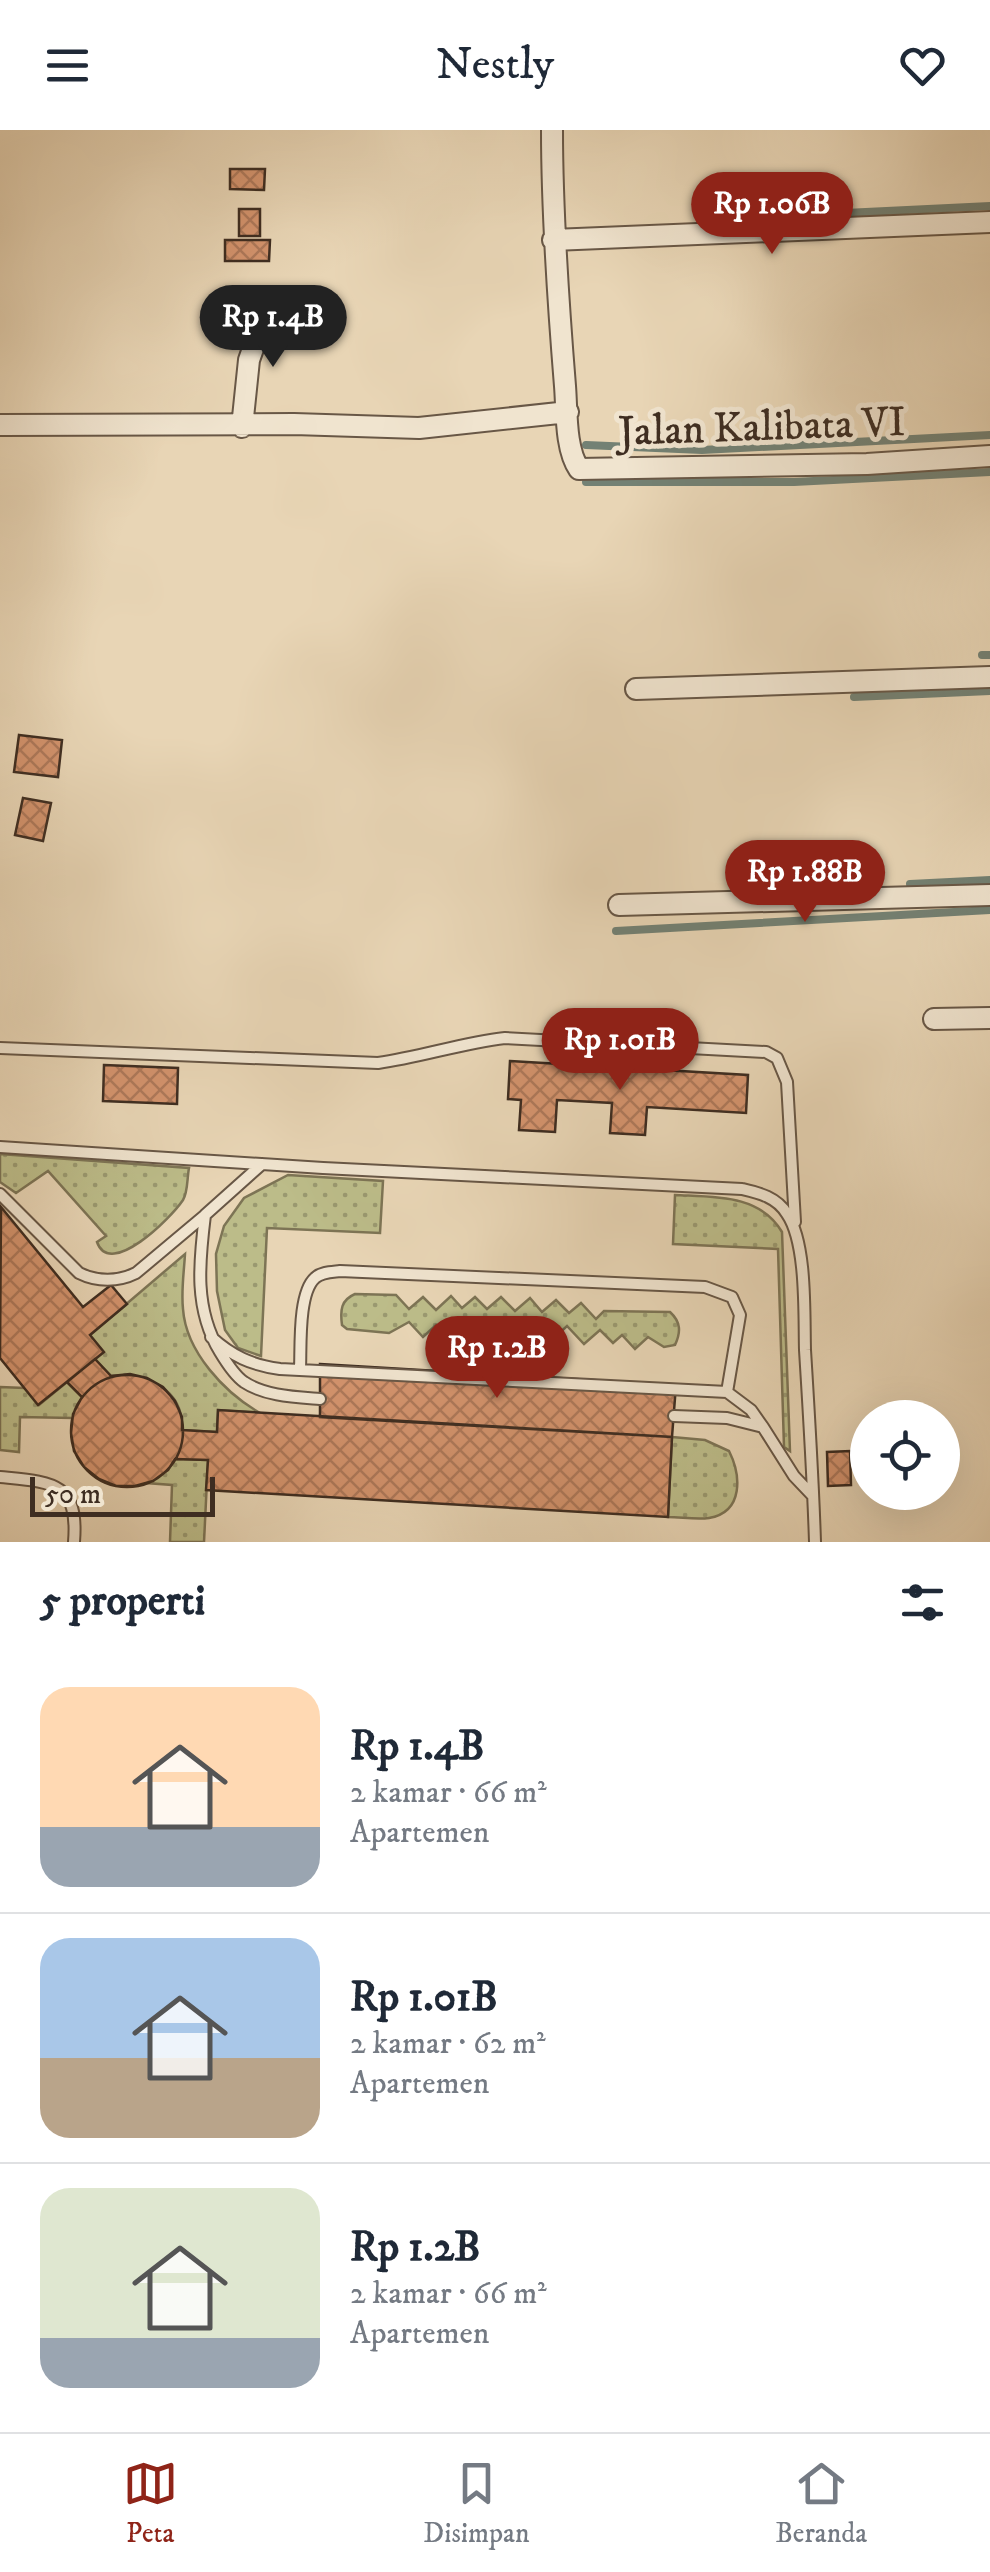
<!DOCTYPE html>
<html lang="id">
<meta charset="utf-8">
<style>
:root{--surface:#fff;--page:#f2f2f3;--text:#1f2937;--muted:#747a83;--line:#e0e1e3;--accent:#8f2418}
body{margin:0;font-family:"IM FELL DW Pica",serif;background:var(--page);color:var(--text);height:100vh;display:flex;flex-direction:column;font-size:38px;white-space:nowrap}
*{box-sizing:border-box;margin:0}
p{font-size:32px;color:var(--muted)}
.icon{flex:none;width:55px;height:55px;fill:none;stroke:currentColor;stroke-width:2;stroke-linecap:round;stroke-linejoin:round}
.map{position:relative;height:1412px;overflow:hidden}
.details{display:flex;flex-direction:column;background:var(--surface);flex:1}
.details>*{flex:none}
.tools{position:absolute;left:850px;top:1270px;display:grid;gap:20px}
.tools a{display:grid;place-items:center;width:110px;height:110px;border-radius:50%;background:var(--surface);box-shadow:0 10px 40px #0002;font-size:50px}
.scale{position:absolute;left:30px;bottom:25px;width:185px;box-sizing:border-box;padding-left:10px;border:5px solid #3e2d21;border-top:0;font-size:28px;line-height:35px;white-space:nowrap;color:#3e2d21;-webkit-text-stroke:8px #f0e4cf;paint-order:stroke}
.price{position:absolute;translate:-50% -85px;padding:0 22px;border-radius:35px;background:var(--accent);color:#fff;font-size:32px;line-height:65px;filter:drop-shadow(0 2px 5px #0008)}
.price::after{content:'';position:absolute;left:50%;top:60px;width:30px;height:22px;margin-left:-15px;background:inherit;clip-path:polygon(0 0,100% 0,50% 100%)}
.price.on{background:#222;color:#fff}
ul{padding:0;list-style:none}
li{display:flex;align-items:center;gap:30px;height:250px;padding:0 40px}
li+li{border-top:2px solid var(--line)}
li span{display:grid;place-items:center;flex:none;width:280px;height:200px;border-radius:30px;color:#555}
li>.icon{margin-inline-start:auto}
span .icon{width:120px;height:120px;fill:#fffc;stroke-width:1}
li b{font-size:42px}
h2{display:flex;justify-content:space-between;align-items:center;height:120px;padding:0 40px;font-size:42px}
header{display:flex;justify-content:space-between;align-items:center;height:130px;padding:0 40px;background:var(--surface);font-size:45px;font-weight:600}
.tab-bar{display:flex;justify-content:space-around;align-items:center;height:140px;border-top:2px solid var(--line);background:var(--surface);font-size:28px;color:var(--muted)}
.tab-bar a{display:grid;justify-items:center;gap:5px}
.tab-bar .on{color:var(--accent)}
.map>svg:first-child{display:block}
.grass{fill:url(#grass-dots);stroke:#7d7455;stroke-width:2.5}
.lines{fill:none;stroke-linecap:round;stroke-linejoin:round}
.stream{stroke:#738174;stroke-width:8}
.building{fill:url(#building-cross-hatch);stroke:#3e2d21;stroke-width:2.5}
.lane-casing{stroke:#685746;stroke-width:14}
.street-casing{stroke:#685746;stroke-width:24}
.lane{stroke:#f0e4cf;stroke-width:10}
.street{stroke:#f0e4cf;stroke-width:20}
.labels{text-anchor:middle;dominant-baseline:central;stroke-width:10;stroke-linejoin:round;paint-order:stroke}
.street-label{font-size:42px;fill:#3e2d21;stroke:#f0e4cf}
</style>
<header><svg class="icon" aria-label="menu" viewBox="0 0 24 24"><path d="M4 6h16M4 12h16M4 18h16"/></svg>Nestly<svg class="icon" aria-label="heart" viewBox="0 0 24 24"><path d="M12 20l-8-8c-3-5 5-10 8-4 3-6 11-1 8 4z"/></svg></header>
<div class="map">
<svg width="990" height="1412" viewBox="0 0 990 1412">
<defs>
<pattern id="grass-dots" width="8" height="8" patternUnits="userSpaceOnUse" patternTransform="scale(2.5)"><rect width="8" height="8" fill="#bcbc89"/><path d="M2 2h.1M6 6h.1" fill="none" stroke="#9a9970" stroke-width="1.8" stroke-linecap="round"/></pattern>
<pattern id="building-cross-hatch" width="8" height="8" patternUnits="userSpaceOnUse" patternTransform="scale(2.5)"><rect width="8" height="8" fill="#d3936d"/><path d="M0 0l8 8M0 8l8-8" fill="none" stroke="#ad7859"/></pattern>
</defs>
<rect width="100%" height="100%" fill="#e8d5b5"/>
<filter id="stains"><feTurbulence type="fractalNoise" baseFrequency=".002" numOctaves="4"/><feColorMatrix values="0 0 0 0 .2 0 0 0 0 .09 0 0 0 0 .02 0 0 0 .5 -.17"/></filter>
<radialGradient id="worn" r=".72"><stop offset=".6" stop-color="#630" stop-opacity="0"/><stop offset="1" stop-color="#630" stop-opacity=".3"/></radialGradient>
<path class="grass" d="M0 1024 189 1038C187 1048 188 1062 183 1070 171 1088 110 1149 97 1112L106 1106 48 1041 16 1063 0 1052Z
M288 1045 383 1051 380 1103 267 1098 261 1226 238 1218 225 1200 217 1161 216 1124 224 1096 244 1068Z
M675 1065C714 1067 760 1064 782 1102L790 1321 784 1317 778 1119 673 1114Z
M185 1124C184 1142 181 1161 183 1179 186 1222 225 1263 260 1283L218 1280 217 1302 182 1300C184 1259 146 1242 111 1246L95 1229 90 1205Z
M355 1164 396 1165 409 1179 423 1167 436 1180 451 1166 462 1178 475 1167 487 1179 501 1167 515 1181 530 1168 542 1182 556 1170 569 1183 581 1173 596 1189 604 1181 670 1182C681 1192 681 1202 675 1215L664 1217 648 1207 635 1219 622 1205 613 1213 600 1200 584 1214 567 1196 554 1208 540 1194 528 1204 521 1197 507 1210 494 1199 483 1211 463 1195 448 1208 436 1195 423 1207 409 1192 389 1203 347 1199 342 1195C340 1180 341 1170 355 1164Z
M67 1252 82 1267 73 1288 20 1287 19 1322 0 1320V1257L25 1258 39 1275Z
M672 1307 705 1310 729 1321C741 1345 744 1382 709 1388 696 1390 681 1387 668 1387Z
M175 1329 208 1330 204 1412H170L172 1355 146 1353 168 1340Z"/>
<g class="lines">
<path class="stream" d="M761 87 990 76
M586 315 702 320 990 305
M586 352H794L990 342
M982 525H990
M854 567 990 561
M910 754 990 750
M616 801 990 780"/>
</g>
<path class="building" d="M230 39H265L264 60 230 59Z
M239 79H260V106H239Z
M225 110H270L269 131H225Z
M19 605 62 610 58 647 14 642Z
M23 668 51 673 43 711 15 705Z
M510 931 748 945 746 983 647 977 645 1005 610 1003 612 973 557 970 555 1002 519 1000 521 970 508 969Z
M104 935 178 938 177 974 103 971Z
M1 1077 83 1177 111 1155 127 1174 90 1205 104 1222 38 1275 0 1228Z
M95 1229 111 1246 130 1244 147 1248 163 1257 175 1271 182 1287V1300L217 1302 218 1280 672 1307 668 1387 206 1360 208 1330 175 1329 168 1340 153 1351 135 1356H116L99 1349 84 1337 74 1321 71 1303 73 1284 82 1267 67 1252Z
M320 1234 676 1255 672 1307 320 1287Z
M71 1301a56 56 0 1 1 112 0a56 56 0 1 1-112 0Z
M850 1321 851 1355 828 1356 827 1322Z"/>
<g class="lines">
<defs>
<path id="lane" d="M0 918 378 933C421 927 462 913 505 908L766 922 777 928 787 952 795 1092
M0 1017 323 1038 742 1059C759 1063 777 1067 787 1084 807 1113 804 1184 805 1220 809 1284 813 1348 815 1412
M262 1034 205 1085C199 1133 194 1179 220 1222 226 1232 234 1245 244 1252 265 1266 295 1267 320 1269
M0 1064 79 1143C97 1152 118 1152 136 1143L204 1086
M211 1207C232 1226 251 1235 280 1239L727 1262
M300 1239C301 1217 298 1163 315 1148 321 1142 332 1142 340 1141L705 1157 732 1167 740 1185 727 1262 751 1280 763 1297
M674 1286 727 1288 763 1297 794 1346 813 1366
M0 1347C51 1352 79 1351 74 1412"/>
<path id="street" d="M552 0C552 86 558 170 565 256 567 280 565 319 579 339L867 334 990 326
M553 110 990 92
M0 295 294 294 419 298 568 282
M242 297 249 230 268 176
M636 559 990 547
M619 775 990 765
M934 889 990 888"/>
</defs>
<use href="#lane" class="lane-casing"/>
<use href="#street" class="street-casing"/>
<use href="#lane" class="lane"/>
<use href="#street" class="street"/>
</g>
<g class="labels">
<g class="street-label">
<text transform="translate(762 298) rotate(-2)">Jalan Kalibata VI</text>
</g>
</g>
<rect width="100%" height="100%" filter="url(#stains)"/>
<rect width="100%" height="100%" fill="url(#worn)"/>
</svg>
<div class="tools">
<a><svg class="icon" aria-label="locate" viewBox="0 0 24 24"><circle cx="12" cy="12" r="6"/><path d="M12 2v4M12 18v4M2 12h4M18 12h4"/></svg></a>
</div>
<div class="scale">50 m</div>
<b class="price" style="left:772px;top:127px">Rp 1.06B</b>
<b class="price on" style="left:273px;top:240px">Rp 1.4B</b>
<b class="price" style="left:805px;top:795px">Rp 1.88B</b>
<b class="price" style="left:620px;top:963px">Rp 1.01B</b>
<b class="price" style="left:497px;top:1271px">Rp 1.2B</b>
</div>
<section class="details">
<h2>5 properti<svg class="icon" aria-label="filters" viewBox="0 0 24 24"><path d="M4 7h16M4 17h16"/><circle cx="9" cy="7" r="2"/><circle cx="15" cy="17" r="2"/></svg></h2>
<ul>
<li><span style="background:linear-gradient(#ffd9b3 70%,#9aa5b1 0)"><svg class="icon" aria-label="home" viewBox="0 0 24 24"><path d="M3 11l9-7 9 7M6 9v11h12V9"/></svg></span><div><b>Rp 1.4B</b><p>2 kamar · 66 m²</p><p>Apartemen</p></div></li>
<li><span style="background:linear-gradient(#a9c7e8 60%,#b9a48a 0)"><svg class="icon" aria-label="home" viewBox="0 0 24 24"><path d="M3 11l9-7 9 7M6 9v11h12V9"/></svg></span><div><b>Rp 1.01B</b><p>2 kamar · 62 m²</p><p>Apartemen</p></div></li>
<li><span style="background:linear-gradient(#dfe7d0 75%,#9aa5b1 0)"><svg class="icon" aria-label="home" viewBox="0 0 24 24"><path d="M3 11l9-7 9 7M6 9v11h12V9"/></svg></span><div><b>Rp 1.2B</b><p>2 kamar · 66 m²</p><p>Apartemen</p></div></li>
</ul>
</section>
<nav class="tab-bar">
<a class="on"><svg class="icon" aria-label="map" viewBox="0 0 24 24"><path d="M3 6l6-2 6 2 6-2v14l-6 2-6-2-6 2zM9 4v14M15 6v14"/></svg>Peta</a>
<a><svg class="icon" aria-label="saved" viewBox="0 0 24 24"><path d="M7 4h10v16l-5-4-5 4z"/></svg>Disimpan</a>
<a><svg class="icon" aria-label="home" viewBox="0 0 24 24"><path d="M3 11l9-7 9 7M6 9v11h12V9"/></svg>Beranda</a>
</nav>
